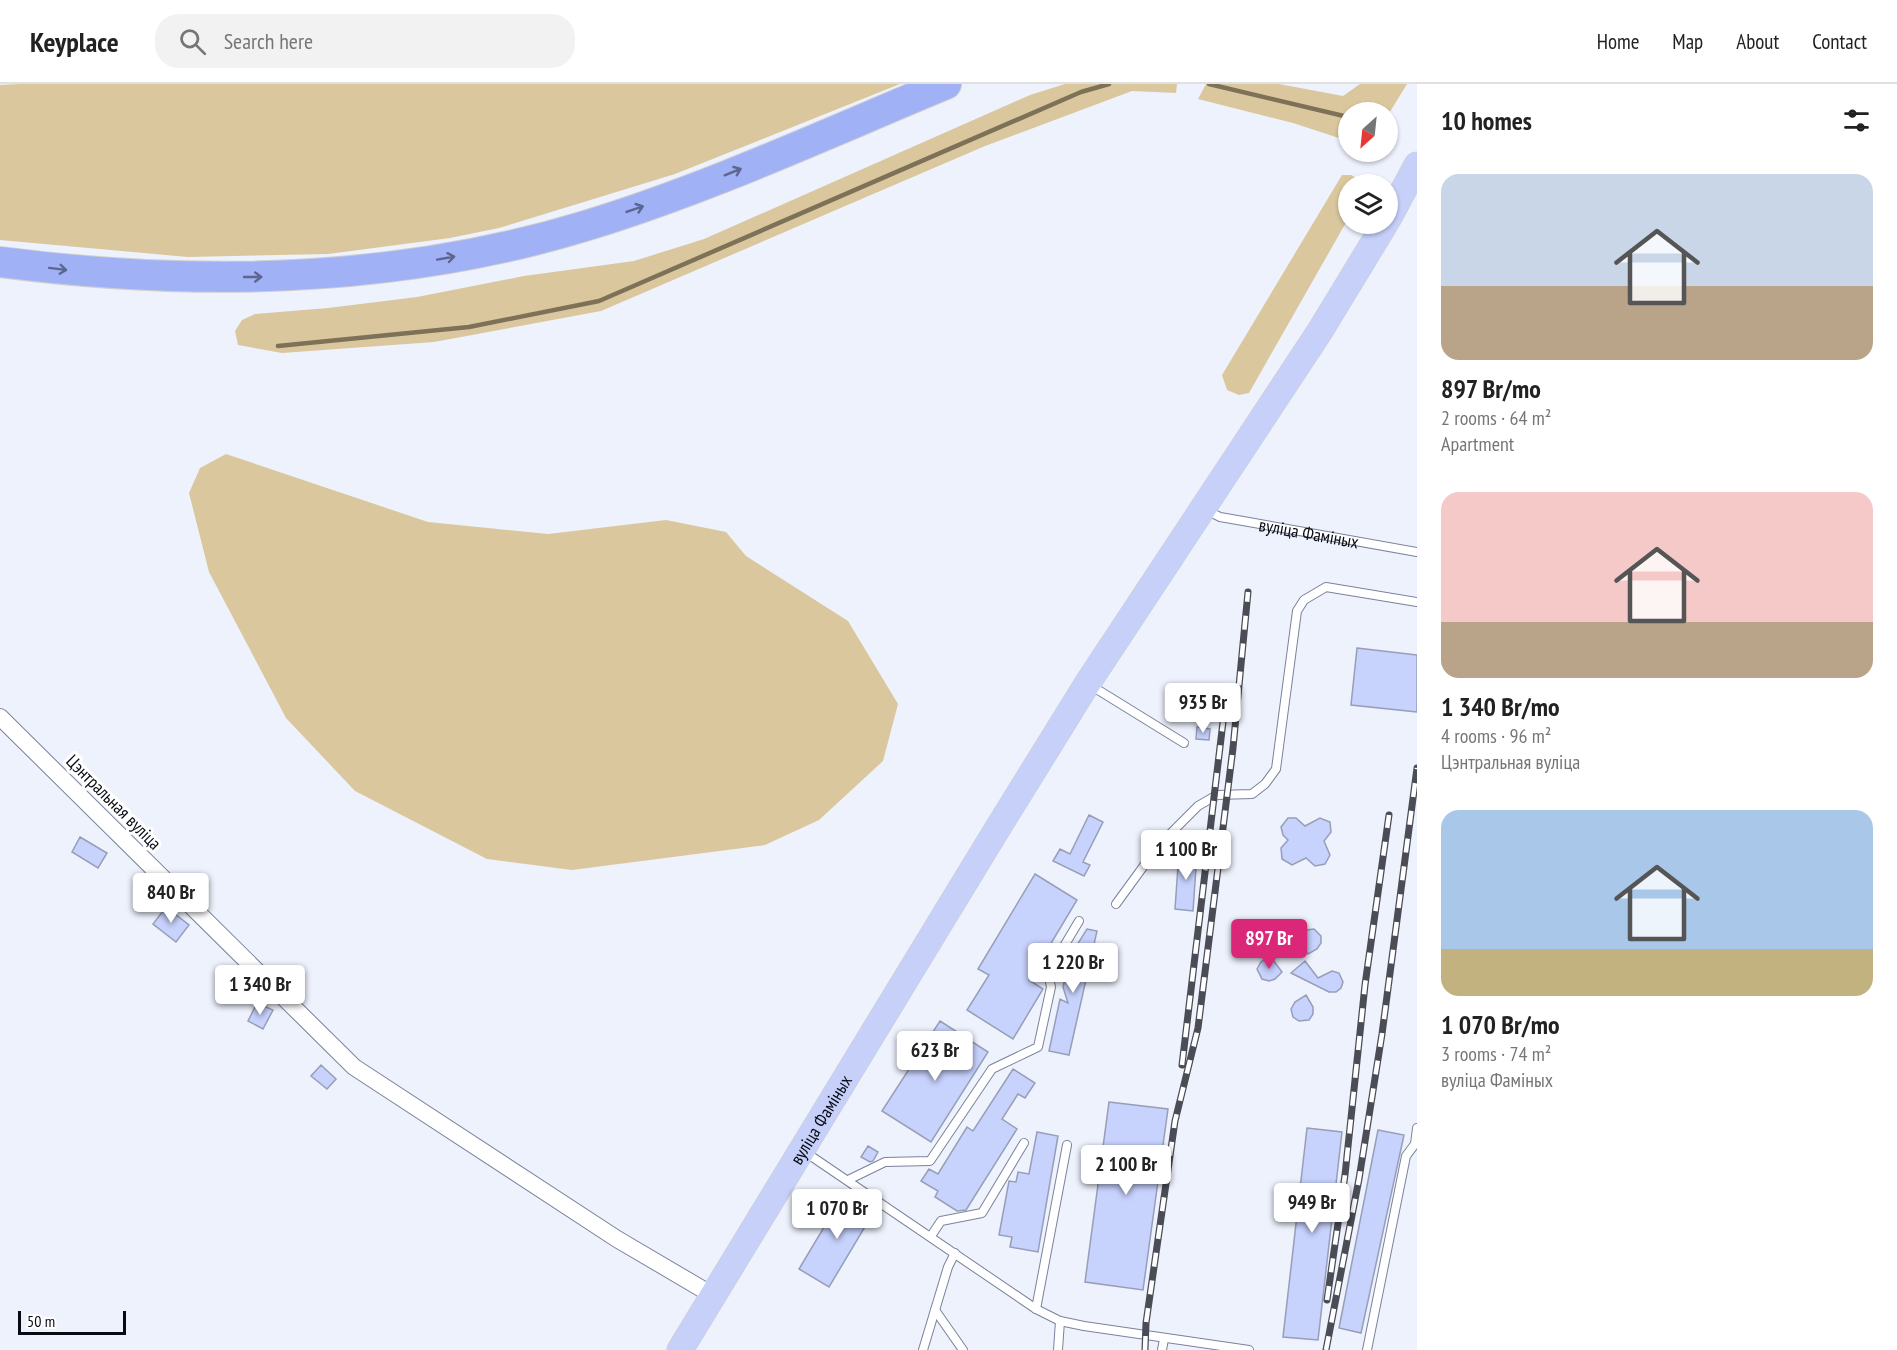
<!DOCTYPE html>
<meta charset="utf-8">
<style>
:root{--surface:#fff;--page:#f2f2f2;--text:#222;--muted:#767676;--line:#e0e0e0;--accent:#db2777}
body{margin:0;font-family:"PT Sans Narrow",sans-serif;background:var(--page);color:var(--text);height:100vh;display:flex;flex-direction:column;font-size:22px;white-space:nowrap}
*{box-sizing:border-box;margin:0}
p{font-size:20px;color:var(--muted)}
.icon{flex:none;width:33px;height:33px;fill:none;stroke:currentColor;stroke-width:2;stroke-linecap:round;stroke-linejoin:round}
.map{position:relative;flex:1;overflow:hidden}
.side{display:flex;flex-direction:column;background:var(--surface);width:480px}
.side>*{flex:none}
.needle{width:39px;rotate:207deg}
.tools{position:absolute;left:1338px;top:18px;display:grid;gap:12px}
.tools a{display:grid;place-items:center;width:60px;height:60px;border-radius:50%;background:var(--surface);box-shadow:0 2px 4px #0004;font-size:30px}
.scale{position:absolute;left:18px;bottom:15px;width:108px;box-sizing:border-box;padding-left:6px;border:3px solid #090b14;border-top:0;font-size:16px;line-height:21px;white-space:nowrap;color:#090b14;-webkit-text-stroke:4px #fff;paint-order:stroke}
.price{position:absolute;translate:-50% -51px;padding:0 14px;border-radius:6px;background:#fff;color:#222;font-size:20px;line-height:39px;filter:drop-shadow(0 2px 3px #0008)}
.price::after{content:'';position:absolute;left:50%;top:36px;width:18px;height:14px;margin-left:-9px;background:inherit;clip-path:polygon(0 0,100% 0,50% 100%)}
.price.active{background:var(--accent);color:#fff}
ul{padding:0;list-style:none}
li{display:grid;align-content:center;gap:12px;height:318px;padding:0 24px}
li span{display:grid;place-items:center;height:186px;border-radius:18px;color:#555}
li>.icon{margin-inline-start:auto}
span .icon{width:108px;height:108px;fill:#fffc;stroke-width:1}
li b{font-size:26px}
h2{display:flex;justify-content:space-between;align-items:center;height:72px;padding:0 24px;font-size:26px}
header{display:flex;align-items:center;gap:36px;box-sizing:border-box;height:84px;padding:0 30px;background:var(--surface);border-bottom:2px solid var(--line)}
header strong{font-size:28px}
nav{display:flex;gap:33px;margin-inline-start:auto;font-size:21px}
.search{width:420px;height:54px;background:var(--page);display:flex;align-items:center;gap:15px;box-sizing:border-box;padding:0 21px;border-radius:24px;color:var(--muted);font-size:22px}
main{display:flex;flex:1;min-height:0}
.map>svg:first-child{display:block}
.green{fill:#dac79d}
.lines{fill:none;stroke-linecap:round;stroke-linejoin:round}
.stream{stroke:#7d7157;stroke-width:4.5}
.building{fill:#c7d2fd;stroke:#969eb8;stroke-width:1.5}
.service-casing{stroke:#7b829b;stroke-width:10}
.minor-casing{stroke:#7b829b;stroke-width:18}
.primary-casing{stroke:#ceced0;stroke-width:27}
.motorway-casing{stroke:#ceced0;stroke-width:32}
.service{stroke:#fff;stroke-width:8}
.minor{stroke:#fff;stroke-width:16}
.primary{stroke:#c6d0f9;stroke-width:26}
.motorway{stroke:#a0b1f5;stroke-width:30}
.rail-casing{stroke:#4a4d56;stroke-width:7}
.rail{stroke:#fff;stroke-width:4.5;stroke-dasharray:14;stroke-linecap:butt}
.oneway{stroke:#5c6690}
.labels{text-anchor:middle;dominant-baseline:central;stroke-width:6;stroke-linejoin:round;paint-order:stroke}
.street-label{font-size:18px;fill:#090b14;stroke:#fff}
</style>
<header>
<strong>Keyplace</strong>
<div class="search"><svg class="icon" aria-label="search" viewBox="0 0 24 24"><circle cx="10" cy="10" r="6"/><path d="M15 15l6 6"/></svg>Search here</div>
<nav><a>Home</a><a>Map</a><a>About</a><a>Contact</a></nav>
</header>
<main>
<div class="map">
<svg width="1417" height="1266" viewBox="0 0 1417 1266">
<rect width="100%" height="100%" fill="#eef2fd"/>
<path class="green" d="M20 0H900L675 90 499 144 450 154 328 170 188 173 0 156V1Z
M1065 0H1177L1176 9 1132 7 985 62 601 227 434 258 282 269 238 261 235 247 242 236 255 230 328 224 417 213 524 192 634 177 704 155 1030 11Z
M1206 0H1279L1343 12 1360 0H1407L1388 31V28H1348V57L1293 39 1198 15Z
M1342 91H1351L1361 97 1362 100H1348V135L1249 309 1239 311 1227 306 1222 291Z
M226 370 428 438 548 450 666 436 726 448 746 472 848 537 898 620 883 677 819 736 765 761 572 786 487 775 355 707 286 634 209 488 189 409 200 384Z"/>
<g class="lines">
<path class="stream" d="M1209 0 1348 33
M278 262 469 243 599 217 1081 8 1109 0"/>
</g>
<path class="building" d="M1357 564 1417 571V628L1351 621Z
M1197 643 1210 645 1209 656 1196 655Z
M1089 731 1103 738 1083 778 1090 781 1084 792 1053 777 1060 765 1070 770Z
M1288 734H1296L1305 742 1320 734 1330 738 1331 748 1324 757 1330 771 1325 780 1315 782 1306 774 1292 781 1282 775 1281 764 1288 756 1283 751 1281 743Z
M80 753 107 769 98 784 72 768Z
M1179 768 1197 769 1193 827 1175 825Z
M1035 790 1077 816 1029 896 1043 905 1013 955 967 926 989 891 978 885Z
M166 823 189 841 176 858 153 840Z
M1274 840 1284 845 1289 853 1282 860 1273 865 1266 857 1264 850 1267 843Z
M1087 845 1097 847 1069 971 1049 967 1060 915 1068 919 1063 903 1070 872Z
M1314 845 1321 852V859L1317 865 1308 870 1301 862 1298 854 1306 846Z
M1270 872 1282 888 1275 895 1269 897 1262 895 1257 885 1261 878Z
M1305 877 1318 894 1332 887 1339 889 1343 898 1341 904 1336 908H1329L1291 889Z
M1306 911 1313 923V930L1309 936 1299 937 1293 933 1291 925 1295 918Z
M257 919 273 926 263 945 248 937Z
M940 937 988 968 931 1058 882 1027Z
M321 981 336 995 327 1005 311 992Z
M1013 985 1035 999 1025 1014 1018 1010 1002 1035 1017 1045 966 1126 957 1127 935 1113 938 1107 921 1097 929 1085 938 1090 967 1043 973 1047Z
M1109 1018 1168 1025 1143 1206 1085 1198Z
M1307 1044 1342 1048 1318 1256 1283 1253Z
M1378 1046 1404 1051 1361 1249 1339 1244Z
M1037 1048 1058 1052 1038 1168 1010 1163 1012 1153 999 1151 1009 1097 1016 1098 1018 1088 1029 1090Z
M868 1062 878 1068 873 1077 870 1078 861 1073Z
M845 1108 875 1126 829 1203 799 1185Z"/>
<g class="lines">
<defs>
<g id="service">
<path id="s1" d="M1206 426 1220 433 1243 437 1417 468"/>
<path d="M1090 601 1184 659"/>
<path d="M1116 820 1159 761 1198 722 1217 711 1252 710 1265 700 1276 685 1297 527 1304 516 1326 503 1417 518"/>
<path d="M805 1068 1036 1225 1060 1237 1084 1242 1249 1266"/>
<path d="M848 1096 885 1078 930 1077 992 985 1038 963 1051 903 1048 889 1079 837"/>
<path d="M931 1152 941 1137 982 1129 1024 1059"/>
<path d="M1036 1225 1067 1061"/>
<path d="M935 1226 963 1266"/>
<path d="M923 1266 948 1183 955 1169"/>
<path d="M1058 1266 1060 1237"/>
<path d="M1162 1266 1164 1255"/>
<path d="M1367 1266 1406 1072 1415 1060 1417 1044"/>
</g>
<path id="minor" d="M0 633 354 983 617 1155 714 1212"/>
<g id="primary">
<path d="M1388 135 1417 81"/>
<path id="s2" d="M680 1266 996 747 1087 600 1320 247 1385 140"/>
</g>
<path id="motorway" d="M0 178C195 203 395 200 585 142 707 105 828 49 946 0"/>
</defs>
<use href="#service" class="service-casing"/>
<use href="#minor" class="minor-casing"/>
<use href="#primary" class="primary-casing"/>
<use href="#motorway" class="motorway-casing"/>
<use href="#service" class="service"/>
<use href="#minor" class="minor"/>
<use href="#primary" class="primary"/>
<use href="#motorway" class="motorway"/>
<defs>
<path id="rail" d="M1182 981 1223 638
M1327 1216 1345 1091 1365 901 1389 731
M1145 1266 1146 1239 1175 1037 1198 944 1233 664 1248 508
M1326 1266 1359 1095 1382 950 1417 684"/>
</defs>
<use href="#rail" class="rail-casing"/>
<use href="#rail" class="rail"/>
</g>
<defs><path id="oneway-shaft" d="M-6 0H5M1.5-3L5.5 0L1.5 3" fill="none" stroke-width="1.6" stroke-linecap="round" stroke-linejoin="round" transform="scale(1.5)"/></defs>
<g class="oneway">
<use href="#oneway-shaft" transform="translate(733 88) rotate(-22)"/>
<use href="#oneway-shaft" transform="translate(635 125) rotate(-19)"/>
<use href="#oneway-shaft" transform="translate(446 174) rotate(-10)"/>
<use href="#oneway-shaft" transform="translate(58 185) rotate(7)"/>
<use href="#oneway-shaft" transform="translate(253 193)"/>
</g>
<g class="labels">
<g class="street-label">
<text stroke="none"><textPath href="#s1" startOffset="106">вуліца Фаміных</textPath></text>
<text transform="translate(114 718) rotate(45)">Цэнтральная вуліца</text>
<text stroke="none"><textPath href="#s2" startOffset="270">вуліца Фаміных</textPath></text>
</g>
</g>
</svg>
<div class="tools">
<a><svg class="needle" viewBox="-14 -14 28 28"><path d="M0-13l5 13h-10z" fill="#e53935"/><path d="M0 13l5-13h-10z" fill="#767676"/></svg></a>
<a><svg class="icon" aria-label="layers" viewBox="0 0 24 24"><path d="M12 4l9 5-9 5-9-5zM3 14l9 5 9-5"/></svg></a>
</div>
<div class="scale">50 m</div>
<b class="price" style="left:1203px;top:650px">935 Br</b>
<b class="price" style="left:1186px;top:797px">1 100 Br</b>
<b class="price" style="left:171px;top:840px">840 Br</b>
<b class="price active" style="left:1269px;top:886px">897 Br</b>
<b class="price" style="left:1073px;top:910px">1 220 Br</b>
<b class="price" style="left:260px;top:932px">1 340 Br</b>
<b class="price" style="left:935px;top:998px">623 Br</b>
<b class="price" style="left:1126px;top:1112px">2 100 Br</b>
<b class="price" style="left:1312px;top:1150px">949 Br</b>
<b class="price" style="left:837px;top:1156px">1 070 Br</b>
</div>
<section class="side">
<h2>10 homes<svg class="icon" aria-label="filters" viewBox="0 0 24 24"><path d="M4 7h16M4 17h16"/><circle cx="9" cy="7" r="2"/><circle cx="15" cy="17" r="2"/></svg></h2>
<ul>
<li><span style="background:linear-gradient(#c9d6e8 60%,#b9a48a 0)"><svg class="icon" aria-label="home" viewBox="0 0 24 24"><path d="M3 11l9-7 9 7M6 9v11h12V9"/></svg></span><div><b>897 Br/mo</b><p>2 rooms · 64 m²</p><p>Apartment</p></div></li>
<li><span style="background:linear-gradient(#f6c9c9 70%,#b9a48a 0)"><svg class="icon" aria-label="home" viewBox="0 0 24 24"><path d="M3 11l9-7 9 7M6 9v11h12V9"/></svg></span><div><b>1 340 Br/mo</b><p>4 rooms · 96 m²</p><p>Цэнтральная вуліца</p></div></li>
<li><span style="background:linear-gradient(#a9c7e8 75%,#c2b280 0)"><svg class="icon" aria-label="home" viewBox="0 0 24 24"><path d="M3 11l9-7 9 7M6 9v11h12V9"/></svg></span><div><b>1 070 Br/mo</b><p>3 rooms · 74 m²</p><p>вуліца Фаміных</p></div></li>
</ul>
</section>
</main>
